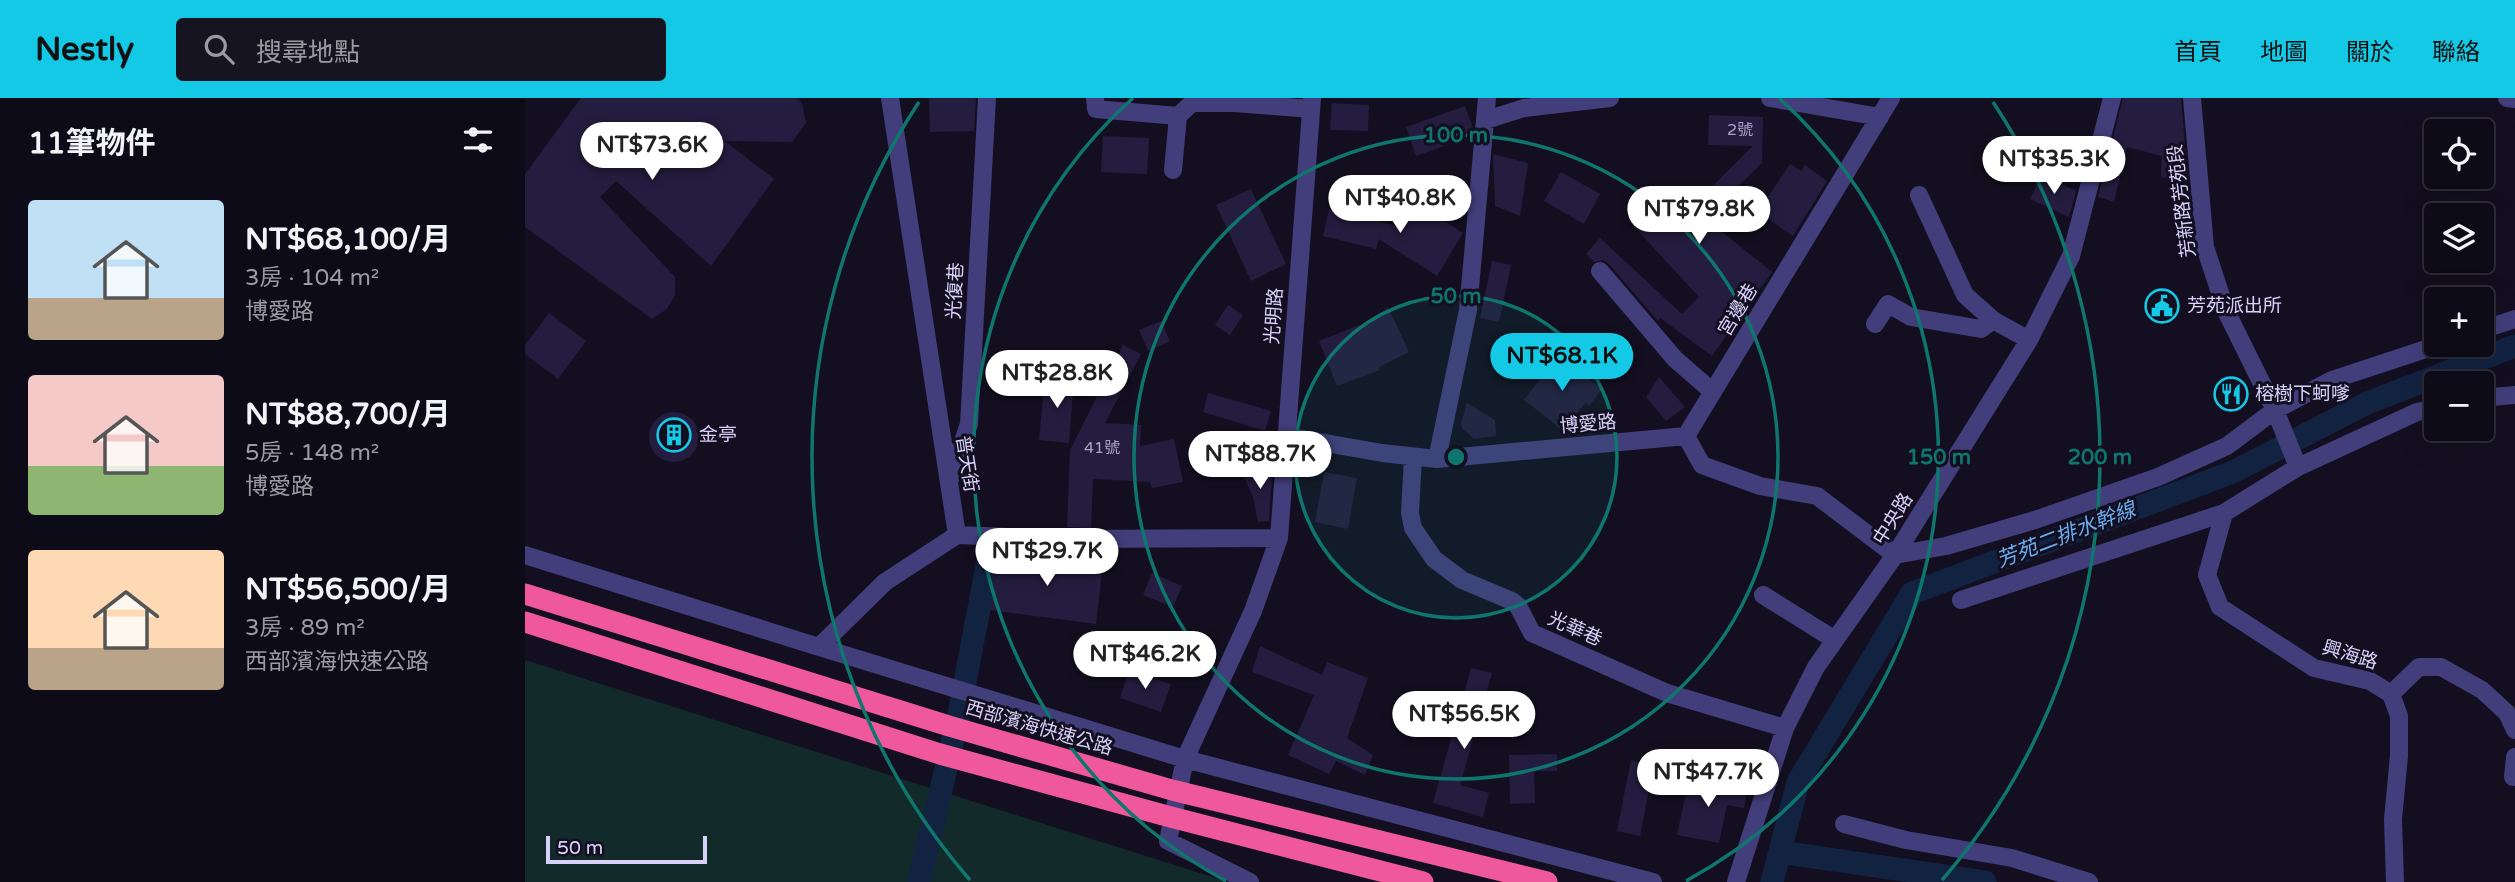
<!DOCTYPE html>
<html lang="zh-TW">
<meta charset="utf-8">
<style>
:root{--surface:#0e0b18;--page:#171421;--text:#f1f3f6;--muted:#9b9ba2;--line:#2e2b37;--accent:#14c9e5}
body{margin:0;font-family:"Varela Round","Noto Sans TC",sans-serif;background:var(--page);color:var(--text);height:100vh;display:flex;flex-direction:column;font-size:26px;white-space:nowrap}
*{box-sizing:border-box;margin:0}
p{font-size:23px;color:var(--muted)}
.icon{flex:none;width:38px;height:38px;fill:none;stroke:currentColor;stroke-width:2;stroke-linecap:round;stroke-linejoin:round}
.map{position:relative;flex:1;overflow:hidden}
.side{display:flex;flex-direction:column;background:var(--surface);width:525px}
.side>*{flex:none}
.buttons{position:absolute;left:1899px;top:21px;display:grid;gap:14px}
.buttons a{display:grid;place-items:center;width:70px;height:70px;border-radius:7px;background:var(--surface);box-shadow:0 7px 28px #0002,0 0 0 2px var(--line);font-size:35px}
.scale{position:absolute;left:21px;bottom:18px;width:161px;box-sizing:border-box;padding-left:7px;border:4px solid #d8d2fb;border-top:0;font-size:19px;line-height:24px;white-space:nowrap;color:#d8d2fb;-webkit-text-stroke:5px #130f20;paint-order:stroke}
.price{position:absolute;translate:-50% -60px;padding:0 16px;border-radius:24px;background:#fff;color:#222;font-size:23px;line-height:46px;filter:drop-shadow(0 2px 4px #0008)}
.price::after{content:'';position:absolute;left:50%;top:42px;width:21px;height:16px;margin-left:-10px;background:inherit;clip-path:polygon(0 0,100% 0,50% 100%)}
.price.active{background:var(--accent);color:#111}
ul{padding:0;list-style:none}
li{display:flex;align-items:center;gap:21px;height:175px;padding:0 28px}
li span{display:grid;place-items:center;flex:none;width:196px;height:140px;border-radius:7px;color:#555}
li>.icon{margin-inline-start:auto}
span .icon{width:84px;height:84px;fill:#fffc;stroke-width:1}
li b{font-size:30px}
h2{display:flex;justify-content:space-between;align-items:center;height:84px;padding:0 28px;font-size:30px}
header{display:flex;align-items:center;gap:42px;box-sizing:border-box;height:98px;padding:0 35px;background:var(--accent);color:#111}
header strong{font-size:33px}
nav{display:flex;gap:38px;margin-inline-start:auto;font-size:24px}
.search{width:490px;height:63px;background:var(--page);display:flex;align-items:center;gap:18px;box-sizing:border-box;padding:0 24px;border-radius:7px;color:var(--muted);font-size:26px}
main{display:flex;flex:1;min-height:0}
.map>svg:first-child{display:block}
.green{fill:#132a2a}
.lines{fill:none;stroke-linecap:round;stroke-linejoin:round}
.canal{stroke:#122342;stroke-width:23}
.building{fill:#251d3f}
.minor{stroke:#423e7b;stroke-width:18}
.highway-bridge{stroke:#f0589c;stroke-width:21}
.ring{fill:none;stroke:#0f766e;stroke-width:3.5}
.labels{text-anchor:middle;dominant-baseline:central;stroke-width:6;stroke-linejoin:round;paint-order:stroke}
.number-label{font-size:16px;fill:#aba5cc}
.street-label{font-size:19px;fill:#d8d2fb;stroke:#130f20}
.poi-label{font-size:19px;fill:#d8d2fb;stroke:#130f20;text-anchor:start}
.water-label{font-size:21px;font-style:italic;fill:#6aaef2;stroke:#130f20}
.centre{fill:#0f766e;stroke:#130f20;stroke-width:3.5}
.ring-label{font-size:21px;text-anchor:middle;font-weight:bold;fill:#0f766e;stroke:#130f20;stroke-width:6;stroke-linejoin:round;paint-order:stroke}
</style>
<header>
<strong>Nestly</strong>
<div class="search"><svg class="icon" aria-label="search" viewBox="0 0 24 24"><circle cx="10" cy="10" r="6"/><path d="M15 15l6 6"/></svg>搜尋地點</div>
<nav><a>首頁</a><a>地圖</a><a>關於</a><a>聯絡</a></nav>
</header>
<main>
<section class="side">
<h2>11筆物件<svg class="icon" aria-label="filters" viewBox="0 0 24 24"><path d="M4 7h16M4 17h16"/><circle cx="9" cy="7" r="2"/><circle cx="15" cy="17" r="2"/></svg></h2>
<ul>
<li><span style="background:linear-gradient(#bfe0f5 70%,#b9a48a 0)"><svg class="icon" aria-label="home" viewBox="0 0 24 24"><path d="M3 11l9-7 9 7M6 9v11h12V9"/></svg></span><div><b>NT$68,100/月</b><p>3房 · 104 m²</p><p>博愛路</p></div></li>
<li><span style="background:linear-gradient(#f6c9c9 65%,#8fb573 0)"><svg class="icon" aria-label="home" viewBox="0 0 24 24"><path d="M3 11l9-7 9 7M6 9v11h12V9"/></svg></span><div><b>NT$88,700/月</b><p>5房 · 148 m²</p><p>博愛路</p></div></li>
<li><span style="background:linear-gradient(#ffd9b3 70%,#b9a48a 0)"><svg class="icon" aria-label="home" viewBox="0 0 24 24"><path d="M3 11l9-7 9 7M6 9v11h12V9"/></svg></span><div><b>NT$56,500/月</b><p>3房 · 89 m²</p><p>西部濱海快速公路</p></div></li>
</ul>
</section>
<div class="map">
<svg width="1990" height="784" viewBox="0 0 1990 784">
<rect width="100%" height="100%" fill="#130f20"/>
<path class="green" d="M0 562 703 784H0Z"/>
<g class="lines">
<path class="canal" d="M1255 754 1460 784
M394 784 434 616 465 452
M1247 784 1273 684 1387 495 1708 374 1842 305 1990 248"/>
</g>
<path class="building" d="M56 0H272L277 5 281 25 267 44 200 43 249 81 186 168 91 83 75 99 150 179V197L142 211 127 221 0 129V76Z
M404 0H451L449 33 405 34Z
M1598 0H1656L1663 84 1636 79 1637 58 1602 49 1589 104 1573 99Z
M807 5 844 7 843 33 805 32Z
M940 8 948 30 947 38 891 58 881 29Z
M1184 17 1238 19 1237 65 1187 114 1203 124 1195 132 1247 174 1187 258 1135 220 1133 223 1083 165 1078 162 1069 164 1061 156 1075 140 1157 216 1174 199 1103 122 1115 88 1163 112 1228 48 1183 47Z
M578 38 624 40 622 76 576 74Z
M968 56 1003 65 995 118 970 108Z
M1265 66 1276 73 1280 67 1302 83 1268 138 1233 114Z
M1036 74 1075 96 1059 126 1019 103Z
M1517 77 1551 93 1544 119 1505 101Z
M726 91 761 166 726 183 691 107Z
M888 103 938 135 912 178 854 141 851 151 798 138 804 111 872 128Z
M967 163 986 167 974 224 955 220Z
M703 207 718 217 705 237 690 227Z
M863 209 884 254 854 269 855 272 812 288 794 243 847 222Z
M24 215 61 243 33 281 0 256V247Z
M636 223 645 243 623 253 614 232Z
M598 247 616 256 580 325 616 327 615 348 649 341 658 384 627 390 625 384 568 381 566 430 542 429 545 352Z
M1033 257 1077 291 1064 308 1060 305 1039 333 999 302Z
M520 279 549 281 544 345 514 342Z
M1134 279 1160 309 1141 323 1121 299Z
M683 295 746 313 740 333 678 314Z
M942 305 970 322 971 338 949 341 937 330 936 325Z
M124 339a25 25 0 1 1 50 0a25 25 0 1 1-50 0Z
M723 368 747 375 744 423 733 424 728 399 720 381Z
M799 374 832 380 823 431 790 424Z
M473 453 578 467 571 526 465 512Z
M627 475 657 488 648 509 618 497Z
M735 548 797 577 802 564 843 580 822 640 848 657 840 677 811 663 804 676 763 657 789 597 727 574Z
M946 570 967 575 935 687 964 695 958 719 908 705Z
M604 572 646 586 636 614 595 600Z
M1032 656V673H1009L1010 705 985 706 984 657Z
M1106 662 1129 667 1115 738 1092 733Z
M1164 680 1223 692 1219 710 1202 707 1194 745 1152 737Z"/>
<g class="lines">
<path class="minor" d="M365 0 432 437
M570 0 571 11 653 18 648 72
M1245 0 1355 19
M1667 0 1680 149 1701 213 1750 312 1773 369
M1982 0 1990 1
M653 18 667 5H709L786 11
M961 22 999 10 1085 0
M1394 97 1440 197 1468 222
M1075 173 1150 261 1188 294
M1350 226 1363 206 1386 219 1456 231 1468 222 1504 242
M1956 232 1990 221
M1956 300 1990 297
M761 338 857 355 912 361 1161 338
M1161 338 1177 367 1235 388 1292 398 1370 457 1421 448 1510 422 1633 379 1702 348 1750 312 1807 282 1913 247
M1161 338 1366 0
M888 359 885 415 888 430 909 461 937 482 987 503 993 508 1007 535 1142 595 1260 630
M912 361 943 212 962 0
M425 381 444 326 462 0
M1699 415 1682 477 1695 509 1789 570 1845 583 1866 596 1874 618V658L1868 721 1870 784
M432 437 541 441 754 440
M0 457 294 549 660 661 1128 784
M1238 497 1310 542
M1436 502 1699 415 1773 369 1892 314 1911 310
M294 549 360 484 432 437
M1866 596 1894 569H1916L1957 592 1982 615 1990 632
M1988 679 1990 659
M1319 726 1381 742 1487 760 1564 784
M725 784 643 743 660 661 728 513 754 440 787 0
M1211 784 1260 630 1291 569 1370 457 1504 242 1546 158 1587 0"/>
<path class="highway-bridge" d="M0 496 424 628 647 692 1022 784
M0 524 415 656 642 718 898 784"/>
</g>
<circle cx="931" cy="359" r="161" fill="#0f766e" fill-opacity=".12"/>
<g class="ring">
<circle cx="931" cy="359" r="161"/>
<circle cx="931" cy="359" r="322"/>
<path d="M701 783A483 483 0 0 1 608 0M1254 0A483 483 0 0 1 1161 783"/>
<path d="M445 782A644 644 0 0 1 394 4M1468 4A644 644 0 0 1 1417 782"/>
</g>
<defs>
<symbol id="civic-ring" viewBox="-11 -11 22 22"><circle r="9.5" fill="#130f20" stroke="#14c9e5" stroke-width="1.5"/><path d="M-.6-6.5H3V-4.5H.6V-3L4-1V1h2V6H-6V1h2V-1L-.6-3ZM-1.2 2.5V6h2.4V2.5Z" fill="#14c9e5"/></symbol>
<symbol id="restaurant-ring" viewBox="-11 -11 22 22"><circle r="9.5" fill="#130f20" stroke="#14c9e5" stroke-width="1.5"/><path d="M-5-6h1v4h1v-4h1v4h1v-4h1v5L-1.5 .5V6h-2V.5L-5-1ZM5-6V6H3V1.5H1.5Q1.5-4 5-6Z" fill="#14c9e5"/></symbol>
<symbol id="building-ring" viewBox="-11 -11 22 22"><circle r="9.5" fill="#130f20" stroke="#14c9e5" stroke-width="1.5"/><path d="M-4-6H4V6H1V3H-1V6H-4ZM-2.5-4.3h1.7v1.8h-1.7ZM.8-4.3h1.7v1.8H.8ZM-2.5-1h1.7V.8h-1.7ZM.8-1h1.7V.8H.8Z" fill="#14c9e5"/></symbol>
</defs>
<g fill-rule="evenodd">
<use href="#civic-ring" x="1618" y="189" width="38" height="38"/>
<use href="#restaurant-ring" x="1687" y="277" width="38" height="38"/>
<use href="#building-ring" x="130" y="318" width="38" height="38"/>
</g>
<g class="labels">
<g class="number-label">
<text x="1215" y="32">2號</text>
<text x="577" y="350">41號</text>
</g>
<g class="street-label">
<text transform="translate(1657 103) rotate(-97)">芳新路芳苑段</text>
<text transform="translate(430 193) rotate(-87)">光復巷</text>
<text transform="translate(1213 212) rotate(-59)">宮邊巷</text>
<text transform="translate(749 218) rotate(-86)">光明路</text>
<text transform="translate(1063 326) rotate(-5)">博愛路</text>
<text transform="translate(442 366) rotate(81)">普天街</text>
<text transform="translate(1368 421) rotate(-58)">中央路</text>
<text transform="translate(1050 531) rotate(24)">光華巷</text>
<text transform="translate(1825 557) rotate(17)">興海路</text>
<text transform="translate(514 630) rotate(16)">西部濱海快速公路</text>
</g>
<g class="poi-label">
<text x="1662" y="208">芳苑派出所</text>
<text x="1730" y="296">榕樹下蚵嗲</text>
<text x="174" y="337">金亭</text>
</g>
<g class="water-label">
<text transform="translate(1541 437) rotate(-21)">芳苑二排水幹線</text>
</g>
</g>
<circle cx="931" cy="359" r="10" class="centre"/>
<g class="ring-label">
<text x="931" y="44">100 m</text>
<text x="931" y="205">50 m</text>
<text x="1414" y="366">150 m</text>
<text x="1575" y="366">200 m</text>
</g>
</svg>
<div class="buttons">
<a><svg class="icon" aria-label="locate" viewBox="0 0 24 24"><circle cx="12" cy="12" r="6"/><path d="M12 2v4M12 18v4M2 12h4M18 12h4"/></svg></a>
<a><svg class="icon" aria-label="layers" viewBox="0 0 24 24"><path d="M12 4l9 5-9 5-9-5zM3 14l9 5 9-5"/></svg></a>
<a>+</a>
<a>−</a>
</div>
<div class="scale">50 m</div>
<b class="price" style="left:127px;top:84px">NT$73.6K</b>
<b class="price" style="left:1529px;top:98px">NT$35.3K</b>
<b class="price" style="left:875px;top:137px">NT$40.8K</b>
<b class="price" style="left:1174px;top:148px">NT$79.8K</b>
<b class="price active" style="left:1037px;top:295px">NT$68.1K</b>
<b class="price" style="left:532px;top:312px">NT$28.8K</b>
<b class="price" style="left:735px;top:393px">NT$88.7K</b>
<b class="price" style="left:522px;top:490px">NT$29.7K</b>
<b class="price" style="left:620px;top:593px">NT$46.2K</b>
<b class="price" style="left:939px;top:653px">NT$56.5K</b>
<b class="price" style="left:1183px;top:711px">NT$47.7K</b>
</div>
</main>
